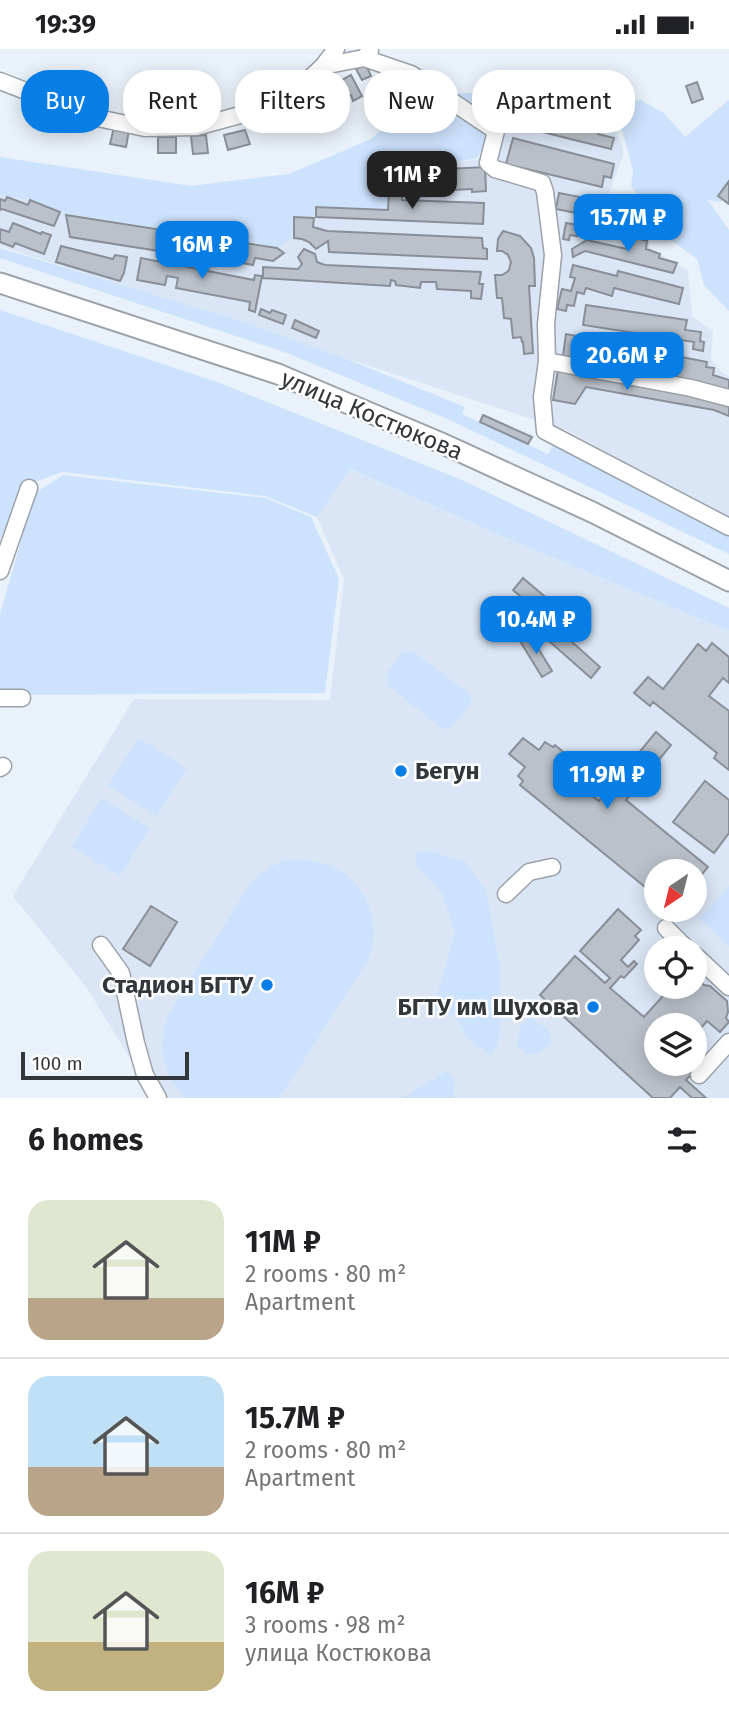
<!DOCTYPE html>
<meta charset="utf-8">
<style>
:root{--surface:#fff;--page:#f2f2f2;--text:#202124;--muted:#757577;--line:#e0e0e0;--accent:#067ee5}
body{margin:0;font-family:"Fira Sans",sans-serif;background:var(--page);color:var(--text);height:100vh;display:flex;flex-direction:column;font-size:26px;white-space:nowrap}
*{box-sizing:border-box;margin:0}
p{font-size:23px;color:var(--muted)}
.icon{flex:none;width:38px;height:38px;fill:none;stroke:currentColor;stroke-width:2;stroke-linecap:round;stroke-linejoin:round}
.map{position:relative;height:1049px;overflow:hidden}
.details{display:flex;flex-direction:column;background:var(--surface);flex:1}
.details>*{flex:none}
.hud{position:absolute;left:21px;top:21px;width:688px;height:63px;display:flex;gap:14px}
.needle{width:46px;rotate:215deg}
.fabs{position:absolute;left:644px;top:810px;display:grid;gap:14px}
.fabs a{display:grid;place-items:center;width:63px;height:63px;border-radius:50%;background:var(--surface);box-shadow:0 4px 18px #0003;font-size:35px}
.scale{position:absolute;left:21px;bottom:18px;width:168px;box-sizing:border-box;padding-left:7px;border:4px solid #33363a;border-top:0;font-size:19px;line-height:24px;white-space:nowrap;color:#33363a;-webkit-text-stroke:5px #fff;paint-order:stroke}
.price{position:absolute;translate:-50% -60px;padding:0 16px;border-radius:14px;background:var(--accent);color:#fff;font-size:23px;line-height:46px;filter:drop-shadow(0 2px 4px #0008)}
.price::after{content:'';position:absolute;left:50%;top:42px;width:21px;height:16px;margin-left:-10px;background:inherit;clip-path:polygon(0 0,100% 0,50% 100%)}
.price.active{background:#222;color:#fff}
ul{padding:0;list-style:none}
li{display:flex;align-items:center;gap:21px;height:175px;padding:0 28px}
li+li{border-top:2px solid var(--line)}
li span{display:grid;place-items:center;flex:none;width:196px;height:140px;border-radius:21px;color:#555}
li>.icon{margin-inline-start:auto}
span .icon{width:84px;height:84px;fill:#fffc;stroke-width:1}
li b{font-size:30px}
h2{display:flex;justify-content:space-between;align-items:center;height:84px;padding:0 28px;font-size:30px}
.tag{padding:0 24px;border-radius:28px;background:var(--surface);box-shadow:0 4px 18px #0003;font-size:24px;line-height:63px}
.tag.active{background:var(--accent);color:#fff}
.status{display:flex;justify-content:space-between;align-items:center;height:49px;padding:0 35px;background:var(--surface);direction:ltr}
.status svg{height:19px;fill:currentColor}
.map>svg:first-child{display:block}
.built{fill:#dae6f5;fill-rule:evenodd}
.green{fill:#cde2fc}
.building{fill:#bac1ca;stroke:#888f98;stroke-width:2}
.lines{fill:none;stroke-linecap:round;stroke-linejoin:round}
.minor-casing{stroke:#9ba2aa;stroke-width:19}
.major-casing{stroke:#9ba2aa;stroke-width:23}
.minor{stroke:#fff;stroke-width:16}
.major{stroke:#fff;stroke-width:19}
.poi-dot{fill:#067ee5;stroke:#fff;stroke-width:2.5}
.labels{text-anchor:middle;dominant-baseline:central;stroke-width:5;stroke-linejoin:round;paint-order:stroke}
.street-label{font-size:24px;fill:#33363a;stroke:#fff}
.poi-label{font-size:24px;font-weight:bold;fill:#33363a;stroke:#fff;text-anchor:end}
</style>
<div class="status"><b>19:39</b><svg viewBox="0 0 49 12"><path d="M0 12V9h3v3zM5 12V6h3v6zM10 12V3h3v9zM15 12V0h3v12zM26 1h20v11H26zM47 4h2v5h-2z"/></svg></div>
<div class="map">
<svg width="729" height="1049" viewBox="0 0 729 1049">
<rect width="100%" height="100%" fill="#e9f1fa"/>
<path class="built" d="M513 44 609 65 624 103 607 150 657 164 649 198 688 222 692 267 713 282 711 310 722 324 729 327V472L569 382 0 197V142L295 164 387 156 409 123 478 110 496 82 494 62Z
M349 420 525 497 729 582V1049H154L87 939 13 847 134 650 330 651 344 530 317 468ZM656 822H695V861H656ZM656 900H695V938H656ZM656 976H695V1015H656Z"/>
<path class="green" d="M421 44H512L492 61 495 82 477 109 406 123 405 136H388L387 160 315 157 314 167H293L292 190 279 198 64 164 29 150 0 146V108L191 137 289 125 371 90Z
M640 51 664 64 685 88 729 51V142L721 153 708 151 729 181V262L704 236 697 210 663 185 643 152 631 137 633 121 618 66 629 54Z
M0 199 240 272 344 309 465 358 462 365 548 405 556 390 729 484V505L450 371 287 304 0 209Z
M0 261 220 334 462 431 729 559V582L525 497 350 420 317 468 265 447 62 423 26 436 0 490Z
M63 426 265 449 311 468 339 530 325 644 0 646V565L35 444Z
M413 602 471 646V654L452 679 442 680 389 637 387 625 401 605Z
M138 689 187 719 157 767 108 737Z
M101 749 150 779 120 827 72 798Z
M428 802 465 812 486 842 500 918V976L498 995 492 1006C484 1001 473 996 468 989 455 971 463 963 434 966V957L455 884 443 846 416 817V804Z
M283 812C295 812 308 811 321 814 365 824 384 874 367 913L284 1042 277 1049H187C162 1030 158 994 168 966L248 838C258 825 268 819 283 812Z
M729 837V897L699 870Z
M529 968 550 982 551 994 541 1002 529 1006 517 998 520 978Z
M447 1022 455 1031 453 1049H402Z"/>
<path class="building" d="M366 16 371 27 362 31 356 20Z
M351 26 362 47 353 52 351 46 343 50 335 35Z
M697 33 703 50 692 54 686 37Z
M303 49 312 67 296 74 287 57Z
M519 54 601 74 598 85 614 89 611 100 514 76Z
M36 60 52 63 50 76 33 73Z
M114 78 129 81 126 98 110 95Z
M245 81 250 95 228 101 224 86Z
M206 86 208 104 193 105 191 87Z
M158 88H176V104H158Z
M513 89 614 115 611 129 604 127 602 138 506 115Z
M485 118 486 142 472 143V140L434 142 433 133H421V138L408 139 407 123 440 121V130L448 129 447 120Z
M729 132V155L718 147Z
M389 137H403L402 151 484 154 483 175 316 168V158L388 161Z
M559 144 606 153 603 167 623 171 621 183 589 176 591 167 556 160Z
M7 148 28 156 30 151 60 163 54 177 2 160 0 161V150L5 152Z
M66 166 277 199 284 204 273 212 255 209 253 216 159 198V202L70 188Z
M294 168 314 169 313 178 327 182 482 189 483 199 487 200V210L329 203 328 192 316 200 309 193 302 190 294 189Z
M13 174 41 185 42 183 51 186 44 205 15 194 13 198 0 193V180L9 183Z
M566 174 579 176 577 187 570 186 569 191 563 190Z
M503 182 520 187 531 199 534 209 535 237H529L533 304 524 305 523 293H522L521 288 513 289 511 270 504 269 502 249H497L495 226H502L507 223 509 221 511 213 508 206 502 202H497L498 190Z
M630 187 647 192 646 200 660 205 659 209 677 214 673 224 585 202 573 208 572 200 587 191 627 200Z
M61 197 113 210 115 206 127 208 124 224 120 232 56 213Z
M304 200 315 205 317 213 325 216 481 223 479 235H483L481 250 471 249V242L437 240 436 233H421L420 239 396 236 395 232 391 231 390 237 263 229V218L298 220 302 215 298 208Z
M141 209 254 231 255 226 262 227 255 263 249 261 250 253 176 239 178 229 167 227 165 236 137 231Z
M573 216 617 227 618 222 683 239 679 255 614 239 612 247 586 239 584 245 577 243 574 257 567 256 566 262 557 260 562 240 571 242 575 229 570 228Z
M586 256 687 271 685 281 701 283 700 292 704 293 703 302 693 300 694 293 583 276Z
M261 260 270 264 272 261 286 266 283 275 259 266Z
M295 271 319 282 316 289 292 279Z
M566 285 707 313 706 318 714 319 713 326 729 331V341L563 307Z
M558 321 718 351 729 355V367L714 361 586 338 575 355 553 351Z
M483 366 532 388 528 395 480 373Z
M523 529 556 557 540 575 531 567 537 561 513 541Z
M551 574 600 618 591 629 541 585Z
M530 586 552 622 542 628 520 592Z
M712 594 729 608V634L723 629 709 647 729 662V721L714 709 717 704 653 653 650 657 634 644 648 628 663 640 698 595 706 602Z
M656 683 671 696 626 751 708 818 695 834V822H656V847L520 736 523 732 518 727 525 718 509 705 523 689 539 701 545 693 553 698 555 696 586 722 576 734 599 752Z
M705 732 729 751V784L714 804 673 773Z
M151 857 177 873 150 917 123 900Z
M618 860 641 881 635 887 639 891 621 911 628 918 634 912 637 915 624 929 621 927 610 939 644 968 671 938H695V927L704 936 710 937 727 952 728 963 726 969 729 973 720 983 707 972 695 986V976H656V1015H695L698 1018 686 1031 706 1049H692L680 1038 670 1049H653L540 946 575 907 605 934 610 929 580 902Z"/>
<g class="lines">
<defs>
<path id="minor" d="M364 9 411 25 496 82 488 114 495 120 542 134 545 143 553 206 546 275 547 312 542 348 545 382 729 478
M323 17 364 9 370 2
M0 32 93 68 145 79 196 78 255 62 303 36 323 17 336 0
M547 312 691 339 729 349
M0 522 29 439
M0 649H22
M0 719 3 717
M506 845 529 823 552 818
M666 879 687 900
M101 896 121 924 136 994 145 1026 158 1049
M695 906 729 938
M699 1026 729 993"/>
<path id="major" d="M0 234 278 325 439 393 592 463 729 532"/>
</defs>
<use href="#minor" class="minor-casing"/>
<use href="#major" class="major-casing"/>
<use href="#minor" class="minor"/>
<use href="#major" class="major"/>
</g>
<g class="poi-dot">
<circle cx="401" cy="722" r="7"/>
<circle cx="267" cy="936" r="7"/>
<circle cx="593" cy="958" r="7"/>
</g>
<g class="labels">
<g class="street-label">
<text transform="translate(372 366) rotate(23)">улица Костюкова</text>
</g>
<g class="poi-label">
<text x="415" y="722" text-anchor="start">Бегун</text>
<text x="253" y="936">Стадион БГТУ</text>
<text x="579" y="958">БГТУ им Шухова</text>
</g>
</g>
</svg>
<div class="fabs">
<a><svg class="needle" viewBox="-14 -14 28 28"><path d="M0-13l5 13h-10z" fill="#e53935"/><path d="M0 13l5-13h-10z" fill="#757577"/></svg></a>
<a><svg class="icon" aria-label="locate" viewBox="0 0 24 24"><circle cx="12" cy="12" r="6"/><path d="M12 2v4M12 18v4M2 12h4M18 12h4"/></svg></a>
<a><svg class="icon" aria-label="layers" viewBox="0 0 24 24"><path d="M12 4l9 5-9 5-9-5zM3 14l9 5 9-5"/></svg></a>
</div>
<div class="scale">100 m</div>
<b class="price active" style="left:412px;top:162px">11M ₽</b>
<b class="price" style="left:628px;top:205px">15.7M ₽</b>
<b class="price" style="left:202px;top:232px">16M ₽</b>
<b class="price" style="left:627px;top:343px">20.6M ₽</b>
<b class="price" style="left:536px;top:607px">10.4M ₽</b>
<b class="price" style="left:607px;top:762px">11.9M ₽</b>
<div class="hud">
<a class="tag active">Buy</a>
<a class="tag">Rent</a>
<a class="tag">Filters</a>
<a class="tag">New</a>
<a class="tag">Apartment</a>
</div>
</div>
<section class="details">
<h2>6 homes<svg class="icon" aria-label="filters" viewBox="0 0 24 24"><path d="M4 7h16M4 17h16"/><circle cx="9" cy="7" r="2"/><circle cx="15" cy="17" r="2"/></svg></h2>
<ul>
<li><span style="background:linear-gradient(#dfe7d0 70%,#b9a48a 0)"><svg class="icon" aria-label="home" viewBox="0 0 24 24"><path d="M3 11l9-7 9 7M6 9v11h12V9"/></svg></span><div><b>11M ₽</b><p>2 rooms · 80 m²</p><p>Apartment</p></div></li>
<li><span style="background:linear-gradient(#bfe0f5 65%,#b9a48a 0)"><svg class="icon" aria-label="home" viewBox="0 0 24 24"><path d="M3 11l9-7 9 7M6 9v11h12V9"/></svg></span><div><b>15.7M ₽</b><p>2 rooms · 80 m²</p><p>Apartment</p></div></li>
<li><span style="background:linear-gradient(#dfe7d0 65%,#c2b280 0)"><svg class="icon" aria-label="home" viewBox="0 0 24 24"><path d="M3 11l9-7 9 7M6 9v11h12V9"/></svg></span><div><b>16M ₽</b><p>3 rooms · 98 m²</p><p>улица Костюкова</p></div></li>
</ul>
</section>
